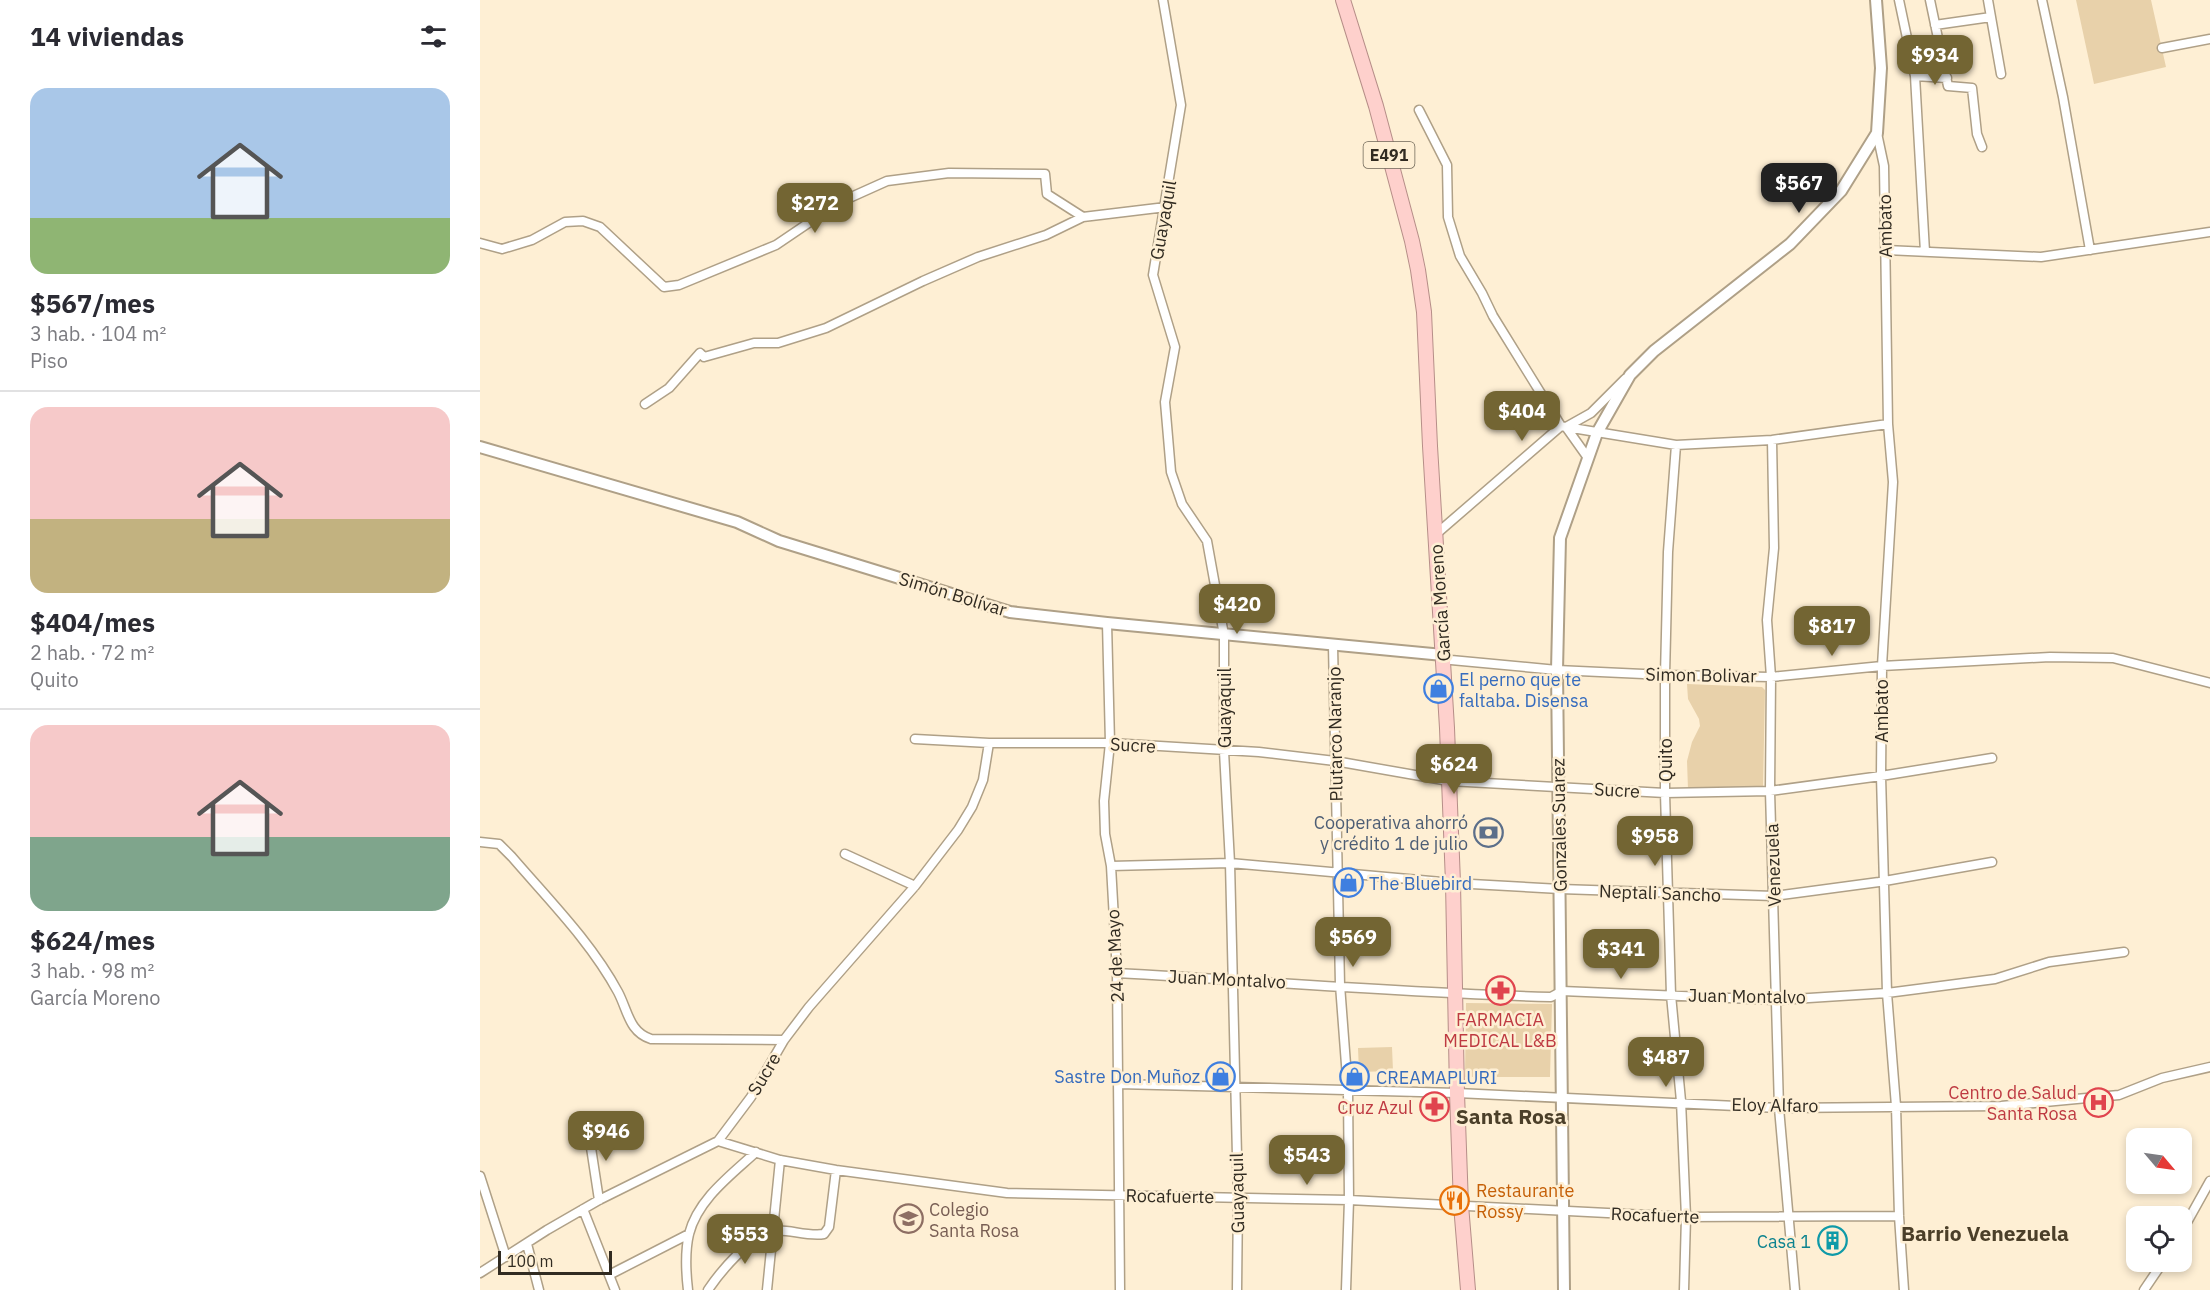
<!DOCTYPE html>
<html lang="es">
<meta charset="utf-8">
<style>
:root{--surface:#fff;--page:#f7f7f7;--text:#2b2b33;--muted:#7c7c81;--line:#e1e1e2;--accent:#736533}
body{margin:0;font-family:"IBM Plex Sans",sans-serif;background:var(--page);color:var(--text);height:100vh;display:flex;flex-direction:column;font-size:22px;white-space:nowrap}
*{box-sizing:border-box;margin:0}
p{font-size:20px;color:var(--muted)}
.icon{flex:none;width:33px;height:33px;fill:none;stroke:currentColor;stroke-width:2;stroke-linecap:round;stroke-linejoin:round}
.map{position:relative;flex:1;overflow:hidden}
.drawer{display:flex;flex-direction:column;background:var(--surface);width:480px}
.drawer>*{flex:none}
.needle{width:39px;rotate:119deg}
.tools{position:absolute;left:1646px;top:1128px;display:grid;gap:12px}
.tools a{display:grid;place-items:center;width:66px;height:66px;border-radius:12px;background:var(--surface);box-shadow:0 3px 9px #0003;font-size:30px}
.scale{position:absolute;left:18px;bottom:15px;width:114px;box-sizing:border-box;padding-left:6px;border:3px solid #312b21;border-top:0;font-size:16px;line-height:21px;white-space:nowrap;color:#312b21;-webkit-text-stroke:4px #feefd4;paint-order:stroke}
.price{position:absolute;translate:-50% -51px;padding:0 14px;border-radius:12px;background:var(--accent);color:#fff;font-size:20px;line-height:39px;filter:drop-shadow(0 2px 3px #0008)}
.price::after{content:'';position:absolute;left:50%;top:36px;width:18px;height:14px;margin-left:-9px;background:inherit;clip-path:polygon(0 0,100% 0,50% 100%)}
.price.current{background:#222;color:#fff}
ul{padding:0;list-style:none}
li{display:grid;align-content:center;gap:12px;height:318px;padding:0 30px}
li+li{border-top:2px solid var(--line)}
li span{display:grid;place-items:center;height:186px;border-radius:18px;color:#555}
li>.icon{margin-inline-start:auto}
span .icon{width:108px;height:108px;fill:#fffc;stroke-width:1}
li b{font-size:26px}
h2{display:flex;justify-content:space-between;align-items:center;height:72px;padding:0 30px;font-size:26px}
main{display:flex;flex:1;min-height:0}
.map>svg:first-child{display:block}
.green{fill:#e8d1aa}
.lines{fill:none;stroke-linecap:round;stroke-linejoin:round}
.minor-casing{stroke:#afa087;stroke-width:11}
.tertiary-casing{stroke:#afa087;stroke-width:14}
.trunk-casing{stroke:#b68e88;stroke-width:16}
.minor{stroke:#fff;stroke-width:8}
.tertiary{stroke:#fff;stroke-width:10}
.trunk{stroke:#fed0cc;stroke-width:14}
.labels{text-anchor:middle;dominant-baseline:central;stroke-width:5;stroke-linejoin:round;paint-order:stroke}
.shield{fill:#feefd4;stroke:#6e6657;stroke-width:1.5}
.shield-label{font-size:16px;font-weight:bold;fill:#312b21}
.street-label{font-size:18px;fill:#312b21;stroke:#feefd4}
.shop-label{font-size:18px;fill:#366cbe;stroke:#feefd4;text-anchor:start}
.service-label{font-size:18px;fill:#4e5e75;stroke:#feefd4;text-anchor:end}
.health-label{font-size:18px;fill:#be3a42;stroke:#feefd4;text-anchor:end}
.food-label{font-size:18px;fill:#c56008;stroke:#feefd4;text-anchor:start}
.education-label{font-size:18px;fill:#785e54;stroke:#feefd4;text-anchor:start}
.culture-label{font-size:18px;fill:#0d838f;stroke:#feefd4;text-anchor:end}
.quarter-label{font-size:21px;font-weight:bold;fill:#4b3f29;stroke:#feefd4}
</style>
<main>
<section class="drawer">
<h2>14 viviendas<svg class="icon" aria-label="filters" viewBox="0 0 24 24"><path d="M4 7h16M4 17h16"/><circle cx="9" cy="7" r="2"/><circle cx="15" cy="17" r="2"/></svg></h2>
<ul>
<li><span style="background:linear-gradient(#a9c7e8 70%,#8fb573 0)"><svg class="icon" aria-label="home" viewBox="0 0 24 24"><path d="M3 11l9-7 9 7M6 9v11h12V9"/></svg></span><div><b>$567/mes</b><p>3 hab. · 104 m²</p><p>Piso</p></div></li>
<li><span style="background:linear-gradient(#f6c9c9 60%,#c2b280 0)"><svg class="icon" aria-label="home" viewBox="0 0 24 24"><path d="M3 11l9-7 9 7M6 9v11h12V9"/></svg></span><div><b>$404/mes</b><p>2 hab. · 72 m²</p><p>Quito</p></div></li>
<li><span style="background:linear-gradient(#f6c9c9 60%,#7fa58c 0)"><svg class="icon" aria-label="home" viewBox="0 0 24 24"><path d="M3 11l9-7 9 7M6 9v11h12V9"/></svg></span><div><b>$624/mes</b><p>3 hab. · 98 m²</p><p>García Moreno</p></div></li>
</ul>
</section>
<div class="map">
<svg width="1730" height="1290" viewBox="0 0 1730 1290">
<rect width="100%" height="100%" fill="#feefd4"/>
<path class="green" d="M1596 0H1671L1686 67 1614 84Z
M1207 684 1282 687 1285 690 1283 788 1208 789 1207 761 1212 742 1220 726 1219 719 1208 699Z
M986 1003 1072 1004 1070 1077H985Z
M912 1047 913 1071 879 1072 878 1048Z"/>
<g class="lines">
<defs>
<path id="minor" d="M683 0 701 105 673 275 695 347 685 402 691 472 702 504 727 541 744 635V751L750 863 758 1198 757 1290
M1419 0 1435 76 1445 252
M1450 0 1468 86 1492 88 1497 134 1502 147
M1508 0 1521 74
M1562 0 1583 97 1610 250
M1455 25 1511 17
M1682 48 1730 39
M1435 76 1467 78
M939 110 967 165 968 217 980 256 1002 293 1013 316 1081 426
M1397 133 1404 166 1408 424 1413 482 1402 666 1401 776 1407 993 1416 1106 1419 1216 1424 1290
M0 243 22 249 52 240 85 222 103 221 120 227 184 287 199 285 296 245 358 203 407 181 469 173 565 174 567 194 603 217 686 207
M1406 250 1561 257 1730 232
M165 404 189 388 220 353 224 357 274 343H298L346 328 443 281 498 257 566 235 603 217
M1086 427 1196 445 1292 440 1408 424
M1086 427 1108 458
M1292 440 1294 548 1287 620 1291 677 1290 791 1299 1108 1315 1290
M1196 445 1188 552 1185 675V793L1191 995 1201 1101 1206 1217 1204 1290
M955 535 1081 426 1086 427 1111 413 1145 379
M627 623 630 743 624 801 625 834 631 866 637 973 640 1290
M853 645 860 985 868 1091 869 1200 866 1290
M963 655 971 660 1077 670 1185 675 1291 677 1402 666 1570 657 1633 658 1730 683
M435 739 509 743H630L779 752 855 761 969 781 1185 793 1290 791 1401 776 1512 758
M0 842 19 844 32 857C69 900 111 942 138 992 148 1011 149 1032 171 1039L304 1040
M365 854 435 886
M631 866 750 863 973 883 1080 889 1294 896 1399 882 1512 862
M637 973C782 981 926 993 1071 997L1082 991 1297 1000 1407 993 1515 979 1569 962 1644 952
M639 1084 977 1093 1299 1108 1521 1106 1639 1095 1682 1078 1730 1067
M108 1128 119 1200
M238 1141 271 1097 304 1040 329 1007 435 886 478 830 492 807 503 780 509 743
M0 1176 26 1257
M103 1209 135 1290
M1701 1233 1730 1181
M47 1244 59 1290
M0 1273 67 1230 119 1200 238 1141 300 1160 356 1170 527 1193 869 1200 1206 1217 1419 1216
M129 1275 209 1234
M208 1290C206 1273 205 1251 209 1234 218 1199 251 1175 276 1152
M228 1290C240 1272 271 1235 293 1231 306 1228 327 1237 344 1234L349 1227 356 1170
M287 1290 300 1160
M1664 1290 1683 1262"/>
<path id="tertiary" d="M0 447 257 522 299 541 530 612 627 623 963 655
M1084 1290 1077 670 1080 538 1117 433 1150 375 1174 351 1310 244 1361 191 1397 133 1401 68 1396 0"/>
<path id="trunk" d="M863 0 896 106 932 241 938 270 944 312 950 446 967 728 973 883 977 1093 981 1205 988 1290"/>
</defs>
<use href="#minor" class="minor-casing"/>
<use href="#tertiary" class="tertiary-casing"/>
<use href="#trunk" class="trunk-casing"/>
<use href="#minor" class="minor"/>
<use href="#tertiary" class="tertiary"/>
<use href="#trunk" class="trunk"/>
</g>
<defs>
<symbol id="shop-ring" viewBox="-11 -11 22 22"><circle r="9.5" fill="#feefd4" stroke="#3f7fe0" stroke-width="1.5"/><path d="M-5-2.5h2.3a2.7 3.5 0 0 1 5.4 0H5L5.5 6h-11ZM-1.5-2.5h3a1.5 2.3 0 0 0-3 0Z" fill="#3f7fe0"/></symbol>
<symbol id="bank-ring" viewBox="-11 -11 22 22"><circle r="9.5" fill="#feefd4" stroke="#5c6f8a" stroke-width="1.5"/><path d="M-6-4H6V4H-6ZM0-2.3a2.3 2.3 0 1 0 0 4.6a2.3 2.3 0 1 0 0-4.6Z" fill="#5c6f8a"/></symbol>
<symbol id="pharmacy-ring" viewBox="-11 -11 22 22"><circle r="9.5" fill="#feefd4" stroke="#e0444e" stroke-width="1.5"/><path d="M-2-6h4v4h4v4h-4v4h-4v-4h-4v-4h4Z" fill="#e0444e"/></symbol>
<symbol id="hospital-ring" viewBox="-11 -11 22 22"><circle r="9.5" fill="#feefd4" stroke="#e0444e" stroke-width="1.5"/><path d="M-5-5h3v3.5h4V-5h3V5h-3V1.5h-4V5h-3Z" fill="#e0444e"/></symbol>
<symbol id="restaurant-ring" viewBox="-11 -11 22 22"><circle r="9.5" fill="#feefd4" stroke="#e8710a" stroke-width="1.5"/><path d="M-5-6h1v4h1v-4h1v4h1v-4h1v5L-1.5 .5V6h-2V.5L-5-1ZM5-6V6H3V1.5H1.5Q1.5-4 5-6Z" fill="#e8710a"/></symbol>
<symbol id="school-ring" viewBox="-11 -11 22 22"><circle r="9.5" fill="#feefd4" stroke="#8d6e63" stroke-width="1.5"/><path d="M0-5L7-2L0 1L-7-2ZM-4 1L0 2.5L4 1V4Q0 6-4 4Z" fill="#8d6e63"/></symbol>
<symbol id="building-ring" viewBox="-11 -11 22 22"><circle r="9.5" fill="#feefd4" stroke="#0f9aa8" stroke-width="1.5"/><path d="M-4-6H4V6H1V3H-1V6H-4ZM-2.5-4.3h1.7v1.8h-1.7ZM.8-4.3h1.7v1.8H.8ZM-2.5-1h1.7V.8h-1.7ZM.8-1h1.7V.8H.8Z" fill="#0f9aa8"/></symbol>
</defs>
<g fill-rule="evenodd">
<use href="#shop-ring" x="942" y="672" width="33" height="33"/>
<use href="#bank-ring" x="992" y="816" width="33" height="33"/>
<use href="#shop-ring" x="852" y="866" width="33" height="33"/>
<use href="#pharmacy-ring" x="1004" y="974" width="33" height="33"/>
<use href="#shop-ring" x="724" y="1060" width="33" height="33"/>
<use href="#shop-ring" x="858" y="1060" width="33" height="33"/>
<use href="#hospital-ring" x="1602" y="1086" width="33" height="33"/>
<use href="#pharmacy-ring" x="938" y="1090" width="33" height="33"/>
<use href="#restaurant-ring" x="958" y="1184" width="33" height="33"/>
<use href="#school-ring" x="412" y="1202" width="33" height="33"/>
<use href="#building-ring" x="1336" y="1224" width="33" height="33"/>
</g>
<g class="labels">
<rect class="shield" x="883.5" y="142" width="51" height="26" rx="4.5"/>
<g class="shield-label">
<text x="909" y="155">E491</text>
</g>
<g class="street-label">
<text transform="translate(683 220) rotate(-80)">Guayaquil</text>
<text transform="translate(1405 226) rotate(-91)">Ambato</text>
<text transform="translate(473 594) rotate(17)">Simón Bolívar</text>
<text transform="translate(960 603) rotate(-94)">García Moreno</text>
<text transform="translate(1221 675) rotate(1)">Simon Bolivar</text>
<text transform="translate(744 708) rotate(-90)">Guayaquil</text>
<text transform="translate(1401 711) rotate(-90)">Ambato</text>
<text transform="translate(855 734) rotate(-91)">Plutarco Naranjo</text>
<text transform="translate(653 745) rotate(3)">Sucre</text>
<text transform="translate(1185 760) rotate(-90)">Quito</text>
<text transform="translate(1137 790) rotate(3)">Sucre</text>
<text transform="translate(1079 825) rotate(-91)">Gonzales Suarez</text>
<text transform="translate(1293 865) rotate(-92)">Venezuela</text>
<text transform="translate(1180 893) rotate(2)">Neptali Sancho</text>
<text transform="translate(635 956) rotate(-93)">24 de Mayo</text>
<text transform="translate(747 979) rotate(3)">Juan Montalvo</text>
<text transform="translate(1267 996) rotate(1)">Juan Montalvo</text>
<text transform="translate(284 1074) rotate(-59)">Sucre</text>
<text transform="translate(1295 1105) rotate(1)">Eloy Alfaro</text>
<text transform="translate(757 1193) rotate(-91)">Guayaquil</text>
<text transform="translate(690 1196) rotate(1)">Rocafuerte</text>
<text transform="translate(1175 1215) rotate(2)">Rocafuerte</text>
</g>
<g class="shop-label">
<text x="979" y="679">El perno que te<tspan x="979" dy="21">faltaba. Disensa</tspan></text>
<text x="889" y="883">The Bluebird</text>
<text x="720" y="1076" text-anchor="end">Sastre Don Muñoz</text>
<text x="896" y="1077">CREAMAPLURI</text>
</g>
<g class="service-label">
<text x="988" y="822">Cooperativa ahorró<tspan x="988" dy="21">y crédito 1 de julio</tspan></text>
</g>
<g class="health-label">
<text x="1020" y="1019" text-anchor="middle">FARMACIA<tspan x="1020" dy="21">MEDICAL L&amp;B</tspan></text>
<text x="1597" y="1092">Centro de Salud<tspan x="1597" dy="21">Santa Rosa</tspan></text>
<text x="933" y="1107">Cruz Azul</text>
</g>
<g class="food-label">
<text x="996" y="1190">Restaurante<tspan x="996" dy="21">Rossy</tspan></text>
</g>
<g class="education-label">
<text x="449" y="1209">Colegio<tspan x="449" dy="21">Santa Rosa</tspan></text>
</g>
<g class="culture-label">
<text x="1331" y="1241">Casa 1</text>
</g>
<g class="quarter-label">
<text x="1031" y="1116">Santa Rosa</text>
<text x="1505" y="1233">Barrio Venezuela</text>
</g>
</g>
</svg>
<div class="tools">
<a><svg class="needle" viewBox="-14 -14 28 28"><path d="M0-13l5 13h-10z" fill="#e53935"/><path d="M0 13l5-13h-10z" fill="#7c7c81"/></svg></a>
<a><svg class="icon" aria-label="locate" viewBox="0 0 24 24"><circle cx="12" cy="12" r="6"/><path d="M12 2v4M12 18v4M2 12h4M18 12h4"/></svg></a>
</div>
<div class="scale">100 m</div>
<b class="price" style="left:1455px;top:86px">$934</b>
<b class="price current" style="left:1319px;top:214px">$567</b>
<b class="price" style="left:335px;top:234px">$272</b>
<b class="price" style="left:1042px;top:442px">$404</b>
<b class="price" style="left:757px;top:635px">$420</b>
<b class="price" style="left:1352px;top:657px">$817</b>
<b class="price" style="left:974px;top:795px">$624</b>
<b class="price" style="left:1175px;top:867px">$958</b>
<b class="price" style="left:873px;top:968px">$569</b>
<b class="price" style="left:1141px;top:980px">$341</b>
<b class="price" style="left:1186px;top:1088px">$487</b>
<b class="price" style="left:126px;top:1162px">$946</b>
<b class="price" style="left:827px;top:1186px">$543</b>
<b class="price" style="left:265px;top:1265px">$553</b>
</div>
</main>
